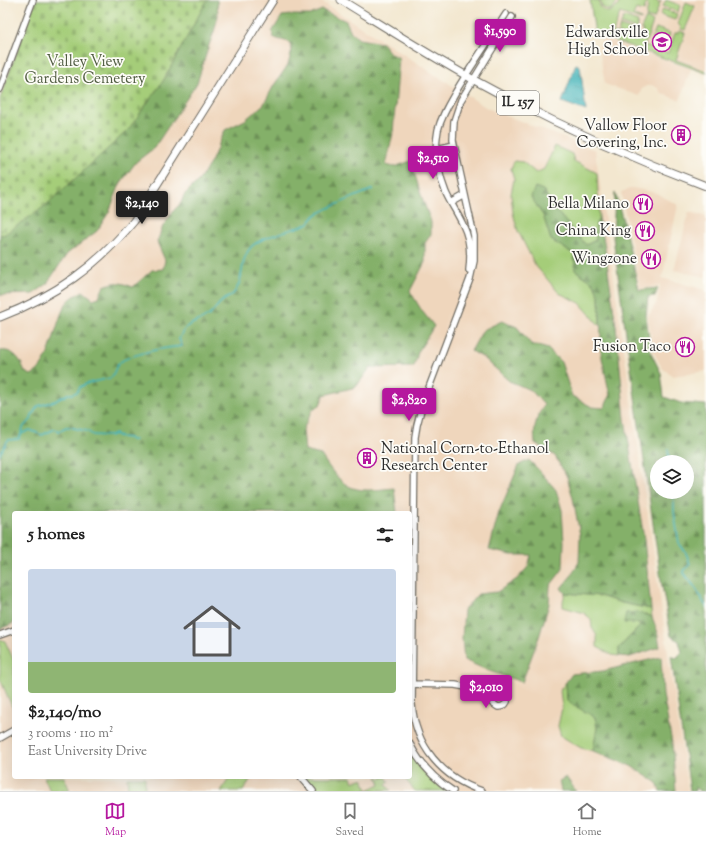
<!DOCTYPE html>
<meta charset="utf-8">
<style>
:root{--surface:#fff;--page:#f2f2f2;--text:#222;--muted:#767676;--line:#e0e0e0;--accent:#b5179e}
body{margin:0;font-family:"Sorts Mill Goudy",serif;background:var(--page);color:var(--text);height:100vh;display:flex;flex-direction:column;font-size:15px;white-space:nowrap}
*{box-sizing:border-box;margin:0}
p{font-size:13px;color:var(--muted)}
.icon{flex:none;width:22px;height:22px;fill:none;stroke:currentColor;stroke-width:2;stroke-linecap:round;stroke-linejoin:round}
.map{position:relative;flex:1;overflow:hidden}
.side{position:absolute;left:12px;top:511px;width:400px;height:268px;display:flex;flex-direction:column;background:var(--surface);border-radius:4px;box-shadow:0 4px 16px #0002}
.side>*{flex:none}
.controls{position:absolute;left:650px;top:455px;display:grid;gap:8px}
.controls a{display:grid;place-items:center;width:44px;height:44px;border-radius:50%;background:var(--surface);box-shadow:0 4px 16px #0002;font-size:20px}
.price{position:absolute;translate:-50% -34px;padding:0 9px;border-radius:4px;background:var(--accent);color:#fff;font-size:13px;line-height:26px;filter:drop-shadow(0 1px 2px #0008)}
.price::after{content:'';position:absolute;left:50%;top:24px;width:12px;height:9px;margin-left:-6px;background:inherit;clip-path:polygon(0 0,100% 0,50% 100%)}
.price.on{background:#222;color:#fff}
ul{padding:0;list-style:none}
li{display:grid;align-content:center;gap:8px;height:212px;padding:0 16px}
li span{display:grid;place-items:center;height:124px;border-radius:4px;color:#555}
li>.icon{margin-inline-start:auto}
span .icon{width:72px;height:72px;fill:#fffc;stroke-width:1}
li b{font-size:17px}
h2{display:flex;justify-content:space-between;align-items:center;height:48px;padding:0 16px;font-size:17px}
.tab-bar{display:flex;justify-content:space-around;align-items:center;height:56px;border-top:1px solid var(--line);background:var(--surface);font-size:11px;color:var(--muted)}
.tab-bar a{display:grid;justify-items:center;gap:2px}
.tab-bar .on{color:var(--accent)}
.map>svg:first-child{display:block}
.built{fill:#efd6bc;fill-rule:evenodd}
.grass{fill:#a5cd79;stroke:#687c52}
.forest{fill:url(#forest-firs);stroke:#586e4a;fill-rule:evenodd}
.cemetery{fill:url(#cemetery-stones);stroke:#687c52}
.water{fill:url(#water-ripples);stroke:#366e72}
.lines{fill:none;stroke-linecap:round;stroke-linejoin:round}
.stream{stroke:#41b2b8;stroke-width:1.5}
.minor-casing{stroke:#716d64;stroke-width:8}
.major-casing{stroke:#716d64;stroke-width:9}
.minor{stroke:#fff;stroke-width:5.5}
.major{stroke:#fff;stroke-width:7}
.labels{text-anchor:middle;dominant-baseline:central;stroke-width:3.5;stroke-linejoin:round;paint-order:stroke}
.shield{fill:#fdfcf7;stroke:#6a6a68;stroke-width:1}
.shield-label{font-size:14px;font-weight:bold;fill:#2b2b2b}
.poi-label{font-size:15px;fill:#2b2b2b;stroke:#fdfcf7;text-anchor:end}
.park-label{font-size:15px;fill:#505c42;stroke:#fdfcf7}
</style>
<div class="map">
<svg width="706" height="791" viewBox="0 0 706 791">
<defs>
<pattern id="forest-firs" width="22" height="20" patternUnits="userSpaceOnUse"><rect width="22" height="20" fill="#84b069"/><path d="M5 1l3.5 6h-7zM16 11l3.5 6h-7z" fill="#6c8f57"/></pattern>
<pattern id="cemetery-stones" width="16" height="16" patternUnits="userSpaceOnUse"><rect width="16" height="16" fill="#a5cd79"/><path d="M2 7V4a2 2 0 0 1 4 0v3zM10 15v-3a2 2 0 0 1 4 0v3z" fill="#8eb069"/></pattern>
<pattern id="water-ripples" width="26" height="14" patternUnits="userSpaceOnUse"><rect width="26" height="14" fill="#41b2b8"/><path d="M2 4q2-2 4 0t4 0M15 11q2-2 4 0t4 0" fill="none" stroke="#379196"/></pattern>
</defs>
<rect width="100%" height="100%" fill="#fdfcf7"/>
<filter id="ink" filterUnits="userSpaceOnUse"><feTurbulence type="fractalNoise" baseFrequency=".025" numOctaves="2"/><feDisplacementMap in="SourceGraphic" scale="8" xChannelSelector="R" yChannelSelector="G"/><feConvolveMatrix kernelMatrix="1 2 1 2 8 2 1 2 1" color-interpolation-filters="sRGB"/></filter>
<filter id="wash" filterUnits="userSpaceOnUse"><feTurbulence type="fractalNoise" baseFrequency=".012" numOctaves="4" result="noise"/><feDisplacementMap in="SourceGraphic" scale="16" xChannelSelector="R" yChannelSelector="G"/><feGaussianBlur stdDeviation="0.9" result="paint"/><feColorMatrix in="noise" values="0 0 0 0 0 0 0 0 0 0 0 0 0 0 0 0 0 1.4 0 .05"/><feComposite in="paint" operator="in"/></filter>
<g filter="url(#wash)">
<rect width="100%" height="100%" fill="#f3e7cf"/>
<path class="built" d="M207 0H319L487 108 595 150 688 791H0V235L5 234 128 130ZM14 513H410V777H14Z
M590 0H706V73L595 34Z
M603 38 691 69 680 100 662 94 658 88 652 85 646 86 641 90 639 96 605 84 599 47Z
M633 188 656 193 678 205 662 278 706 290V371L673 376 662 368 653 351 648 316 657 302 660 286 640 289 621 192Z
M689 212 706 216V277L674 270Z"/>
<path class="grass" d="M590 0H599C599 7 602 11 609 12L616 8 621 0 635 1 644 0 646 3 644 11 636 9 633 15 641 19V20L620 13 613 33 636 41 638 34 642 35 643 30 641 29 646 18 653 22 645 45 668 53 675 33H678L680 31 685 33 676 60 706 71V73L595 34Z
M600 0H619L612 9 608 10 602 7Z
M646 0H658L657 2 659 3 661 0 654 19 646 17 648 6Z
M666 0 680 5 678 12 663 6Z
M686 2 695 6 685 30 681 29 680 26 678 24Z
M663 9 677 14 675 20 660 15Z
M624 17 638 22 636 29 621 24Z
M620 26 635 31 633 38 618 33Z
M656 28 670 33 668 40 653 35Z
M652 37 667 42 664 49 650 44Z
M555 146 572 154 574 161 597 173 599 218 596 224V240L586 245 558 213 543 190 537 207 543 215 551 240 574 254 575 270 594 283 599 296 600 326 580 303 559 293 535 265 518 231 513 213 511 194 514 179 511 169 514 161 523 162 536 173 544 169Z
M565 593 600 596 622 603 651 609 652 617 645 614 640 626 619 648V656L612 655 597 647V636L592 628 591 619 584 613 563 607V601Z
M0 639 5 641 14 661V711L0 679Z
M566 682 567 700 575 706 595 717 597 728 593 751 581 748 561 736 558 726 562 708 560 690Z
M410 752C420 768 431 781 447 791H415L403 777H410Z
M44 777H64L70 791H50Z
M127 777H145V787L143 790H130L128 789Z
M230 777H252L243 791H221Z
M304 777H351L353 782 363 778 367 790 380 784 377 777H379L380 779 382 778V777H386L389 782 386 785 391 790 316 791Z"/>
<path class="forest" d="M207 0H217L218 16 214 32 209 45 197 83 154 148 136 162 120 184 109 212 97 231 67 254 46 285 33 294 0 295V235L5 234 128 130 163 81Z
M322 10 346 21 351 32 359 39 382 43 390 53 399 58 393 133 386 165 394 167 411 161 420 192 431 222V234L425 243V262L410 291 422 311 434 326 418 352 414 367 370 368 356 387 324 395 320 405 313 409 303 429 305 451 321 455C328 466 340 484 353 488 366 492 381 489 394 488L397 513H14V623L0 629V351C14 349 21 360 25 372L31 375C51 367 55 321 66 304 70 298 76 295 83 291L93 299 99 297 104 286C117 281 119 282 133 287L152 270 163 269 165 260 157 242 163 226 175 209 181 203 184 195 200 179 211 162 225 130 245 120 264 104 274 85 288 65 292 50 289 42 274 38 272 32 282 16 291 15H310Z
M535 187 543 190 558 213 586 245 596 240V224L599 218 604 242 616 326 625 419 644 539 651 609 622 603 600 596 565 593 561 588 571 576 579 562 580 535 573 498 567 477 555 456 535 443C533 429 536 417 544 405L531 390 509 381 484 358 471 351 483 330 502 321 517 327 531 344 548 349 561 362 572 396 592 407 604 408 610 396 602 358 599 296 594 283 575 270 574 254 551 240 543 215 531 197Z
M615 193 624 224 639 290 658 288 655 296 648 297 646 316 651 353 661 373 664 397 681 403 706 405V791H699L695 787V791H690L671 656 676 658 682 652 679 641 671 636 661 580 623 313 613 237ZM657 462H687V492H657Z
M529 460 538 469 556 490 562 510 564 542 563 569 550 586 549 604 539 637 522 682 489 671 464 660 462 638 464 610 478 594 497 592 517 579 528 567 531 555H511L489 550 499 512 519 465Z
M638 612 652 617 657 630 660 647 630 657 619 656V648L640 626V623H624L626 613Z
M661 657 663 695 672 743 676 791H660L657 783 631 766 593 751 597 728 595 717 575 706 567 700 566 682 572 674 603 671Z
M566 777 576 791H561L559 781Z"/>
<path class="cemetery" d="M35 0H207L163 81 128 130 45 206 5 234 0 235V99Z"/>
<path class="water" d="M576 64 580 66 586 111 562 102Z"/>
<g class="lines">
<path class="stream" d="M21 434 30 430 42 435 55 429 59 431 66 427H69L87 431 93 435 110 436 115 434 120 437 129 438 131 440H135
M668 449 669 462
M0 454 8 440 19 439C24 429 19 429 31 420L32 415 38 406 55 401 68 394H72L77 392 80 387 88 383 111 378C115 373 115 366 120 362 128 356 157 349 167 348 172 347 177 347 182 346L179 339C189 318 192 327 208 316 213 313 216 307 220 303 223 299 229 298 233 294 245 282 239 259 251 247 260 237 293 230 307 224 311 222 313 216 317 214 335 204 355 197 373 189
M672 492 674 502V512L679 543 686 553 690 564 684 571V573L697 590 706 607"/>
</g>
</g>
<g filter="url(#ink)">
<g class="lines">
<defs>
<path id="minor" d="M0 89 33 0
M437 149 454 145
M451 203 465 195
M469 270C471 255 470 239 463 225 458 214 451 204 446 193 438 173 434 150 438 130 442 114 450 102 458 88 473 63 490 39 506 14
M410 582 412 572
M0 635 14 630
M410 684 455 685 466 687 492 696V703L498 707C504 707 509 703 507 696L502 691H496L492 696
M0 738 14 730
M410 744C420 764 434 779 453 791
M301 777 313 791
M482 791C442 778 415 746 412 704L415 437 417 425 422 406 470 279 474 261V236L453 140 454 121 461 100 512 17"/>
<path id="major" d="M341 0C385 27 429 55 474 80 549 121 626 156 706 186
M0 317C55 296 97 266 134 221L273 0"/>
</defs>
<use href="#minor" class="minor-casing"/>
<use href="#major" class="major-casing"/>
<use href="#minor" class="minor"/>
<use href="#major" class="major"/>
</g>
</g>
<defs>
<symbol id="school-ring" viewBox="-11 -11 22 22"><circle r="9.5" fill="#fdfcf7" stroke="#b5179e" stroke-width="1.5"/><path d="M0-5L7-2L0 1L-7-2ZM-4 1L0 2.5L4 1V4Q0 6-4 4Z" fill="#b5179e"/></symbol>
<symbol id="building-ring" viewBox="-11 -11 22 22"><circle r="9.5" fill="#fdfcf7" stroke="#b5179e" stroke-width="1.5"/><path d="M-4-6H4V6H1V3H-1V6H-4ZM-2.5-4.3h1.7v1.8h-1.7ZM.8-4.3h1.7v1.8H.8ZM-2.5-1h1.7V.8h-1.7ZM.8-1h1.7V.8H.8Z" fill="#b5179e"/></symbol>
<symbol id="restaurant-ring" viewBox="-11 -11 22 22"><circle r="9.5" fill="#fdfcf7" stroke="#b5179e" stroke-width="1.5"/><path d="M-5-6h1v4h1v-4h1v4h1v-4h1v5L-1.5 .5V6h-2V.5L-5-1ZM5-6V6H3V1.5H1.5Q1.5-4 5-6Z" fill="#b5179e"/></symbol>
</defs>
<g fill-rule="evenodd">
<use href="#school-ring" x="651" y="31" width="22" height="22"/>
<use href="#building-ring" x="670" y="124" width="22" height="22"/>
<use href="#restaurant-ring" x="632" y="193" width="22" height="22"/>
<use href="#restaurant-ring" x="634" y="220" width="22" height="22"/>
<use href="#restaurant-ring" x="640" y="248" width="22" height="22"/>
<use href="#restaurant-ring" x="674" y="336" width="22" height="22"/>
<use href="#building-ring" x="356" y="447" width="22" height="22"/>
</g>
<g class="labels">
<rect class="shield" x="497" y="91" width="42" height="24" rx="3"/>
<g class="shield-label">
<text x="518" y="103">IL 157</text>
</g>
<g class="poi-label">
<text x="648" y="33">Edwardsville<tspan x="648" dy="17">High School</tspan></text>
<text x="667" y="126">Vallow Floor<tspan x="667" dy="17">Covering, Inc.</tspan></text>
<text x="629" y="204">Bella Milano</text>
<text x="631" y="231">China King</text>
<text x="637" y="259">Wingzone</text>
<text x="671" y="347">Fusion Taco</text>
<text x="381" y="449" text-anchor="start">National Corn-to-Ethanol<tspan x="381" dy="17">Research Center</tspan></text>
</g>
<g class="park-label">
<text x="85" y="62">Valley View<tspan x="85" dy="17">Gardens Cemetery</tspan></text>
</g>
</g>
</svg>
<div class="controls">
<a><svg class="icon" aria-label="layers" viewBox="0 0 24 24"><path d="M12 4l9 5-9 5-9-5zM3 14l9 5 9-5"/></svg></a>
</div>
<b class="price" style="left:500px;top:53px">$1,590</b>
<b class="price" style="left:433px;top:180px">$2,510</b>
<b class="price on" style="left:142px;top:225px">$2,140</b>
<b class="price" style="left:409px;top:422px">$2,820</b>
<b class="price" style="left:486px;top:709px">$2,010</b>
<section class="side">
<h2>5 homes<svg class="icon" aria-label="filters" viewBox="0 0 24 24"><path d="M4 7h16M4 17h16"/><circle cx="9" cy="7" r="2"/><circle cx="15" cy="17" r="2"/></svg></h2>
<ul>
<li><span style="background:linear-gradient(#c9d6e8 75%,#8fb573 0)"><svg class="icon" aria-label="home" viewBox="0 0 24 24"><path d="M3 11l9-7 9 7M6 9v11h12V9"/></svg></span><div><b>$2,140/mo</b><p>3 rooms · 110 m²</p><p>East University Drive</p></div></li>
</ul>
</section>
</div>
<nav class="tab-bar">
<a class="on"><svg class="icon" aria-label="map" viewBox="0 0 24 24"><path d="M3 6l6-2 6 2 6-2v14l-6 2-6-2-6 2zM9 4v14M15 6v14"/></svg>Map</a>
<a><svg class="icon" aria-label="saved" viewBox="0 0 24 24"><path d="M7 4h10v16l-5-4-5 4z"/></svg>Saved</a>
<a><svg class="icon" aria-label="home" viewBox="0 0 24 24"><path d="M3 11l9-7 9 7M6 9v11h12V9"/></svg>Home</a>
</nav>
